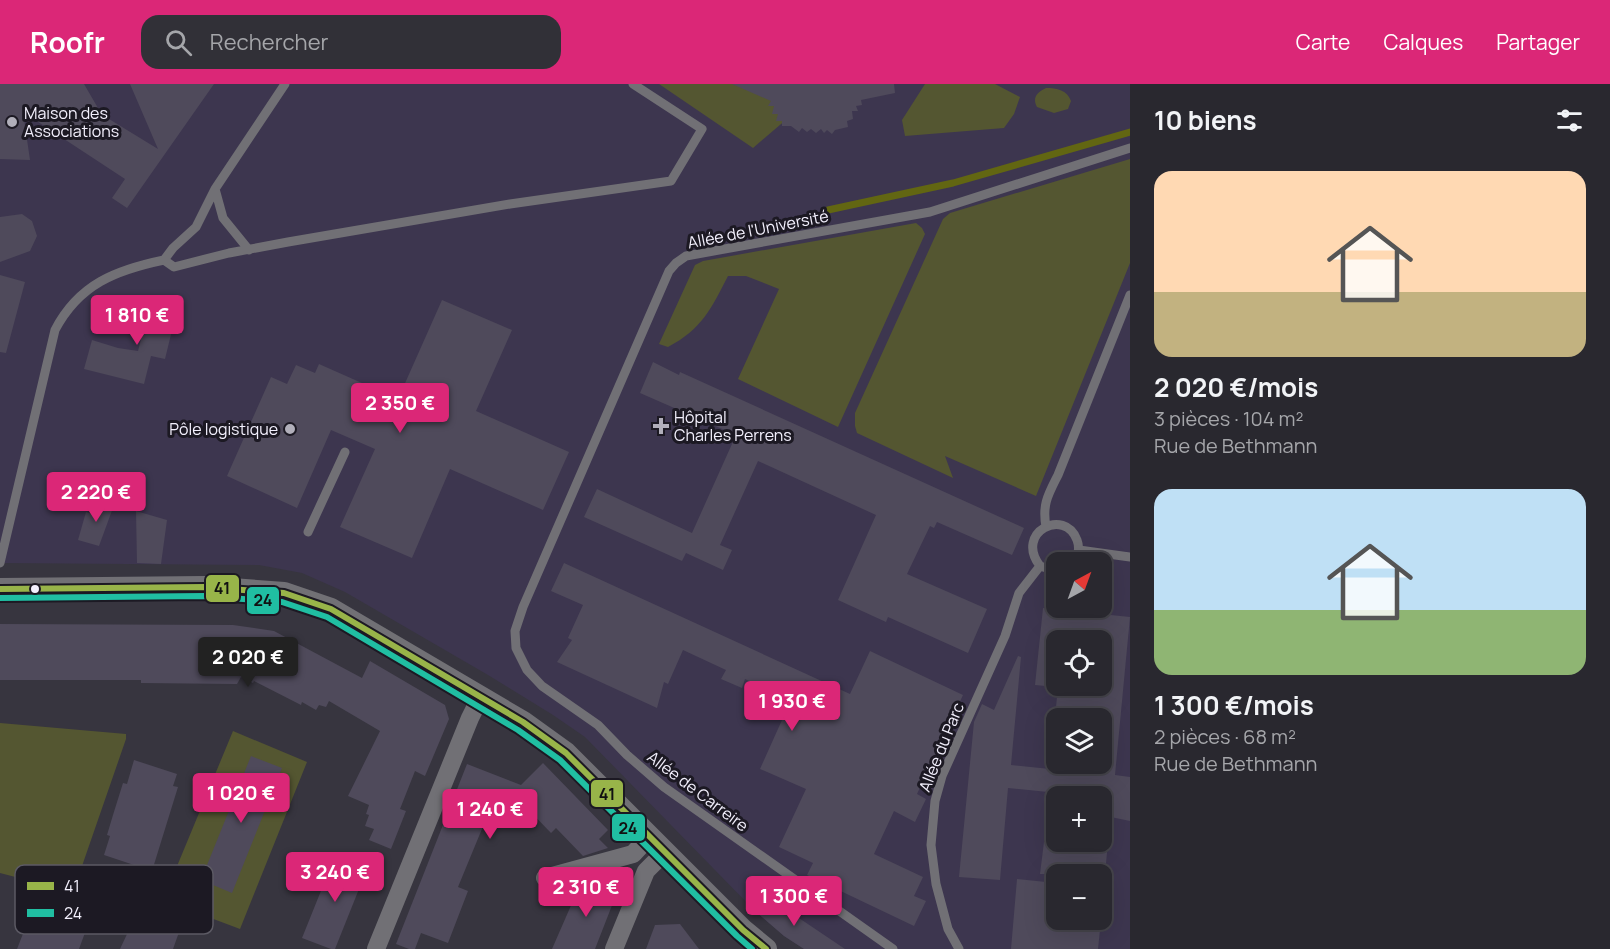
<!DOCTYPE html>
<html lang="fr">
<meta charset="utf-8">
<style>
:root{--surface:#29282f;--page:#313037;--text:#f1f3f6;--muted:#a5a6aa;--line:#45444b;--accent:#db2777}
body{margin:0;font-family:Manrope,sans-serif;background:var(--page);color:var(--text);height:100vh;display:flex;flex-direction:column;font-size:22px;white-space:nowrap}
*{box-sizing:border-box;margin:0}
p{font-size:20px;color:var(--muted)}
.icon{flex:none;width:33px;height:33px;fill:none;stroke:currentColor;stroke-width:2;stroke-linecap:round;stroke-linejoin:round}
.map{position:relative;flex:1;overflow:hidden}
.side{display:flex;flex-direction:column;background:var(--surface);width:480px}
.side>*{flex:none}
.needle{width:39px;rotate:41deg}
.buttons{position:absolute;left:1046px;top:468px;display:grid;gap:12px}
.buttons a{display:grid;place-items:center;width:66px;height:66px;border-radius:12px;background:var(--surface);box-shadow:0 6px 24px #0002,0 0 0 2px var(--line);font-size:30px}
.price{position:absolute;translate:-50% -51px;padding:0 14px;border-radius:6px;background:var(--accent);color:#fff;font-size:20px;line-height:39px;filter:drop-shadow(0 2px 3px #0008)}
.price::after{content:'';position:absolute;left:50%;top:36px;width:18px;height:14px;margin-left:-9px;background:inherit;clip-path:polygon(0 0,100% 0,50% 100%)}
.price.current{background:#222;color:#fff}
ul{padding:0;list-style:none}
li{display:grid;align-content:center;gap:12px;height:318px;padding:0 24px}
li span{display:grid;place-items:center;height:186px;border-radius:18px;color:#555}
li>.icon{margin-inline-start:auto}
span .icon{width:108px;height:108px;fill:#fffc;stroke-width:1}
li b{font-size:26px}
h2{display:flex;justify-content:space-between;align-items:center;height:72px;padding:0 24px;font-size:26px}
header{display:flex;align-items:center;gap:36px;box-sizing:border-box;height:84px;padding:0 30px;background:var(--accent);color:#fff}
header strong{font-size:28px}
nav{display:flex;gap:33px;margin-inline-start:auto;font-size:21px}
.search{width:420px;height:54px;background:var(--page);display:flex;align-items:center;gap:15px;box-sizing:border-box;padding:0 21px;border-radius:18px;color:var(--muted);font-size:22px}
main{display:flex;flex:1;min-height:0}
.map>svg:first-child{display:block}
.built{fill:#3d364f;fill-rule:evenodd}
.green{fill:#545631}
.lines{fill:none;stroke-linecap:round;stroke-linejoin:round}
.stream{stroke:#626612;stroke-width:7}
.building{fill:#4f4a5b}
.service{stroke:#717075;stroke-width:9}
.minor{stroke:#717075;stroke-width:18}
.tertiary{stroke:#717075;stroke-width:22}
.bus-1-casing{stroke:#1c1923;stroke-width:10}
.bus-2-casing{stroke:#1c1923;stroke-width:10}
.bus-1{stroke:#98b449;stroke-width:6}
.bus-2{stroke:#20bea2;stroke-width:6}
.poi-dot{fill:#b1afba;stroke:#1c1923;stroke-width:2}
.bus-dot{fill:#f3f0fd;stroke:#1c1923;stroke-width:2}
.labels{text-anchor:middle;dominant-baseline:central;stroke-width:6;stroke-linejoin:round;paint-order:stroke}
.poi-label{font-size:16px;fill:#f3f0fd;stroke:#1c1923;text-anchor:start}
.street-label{font-size:16px;fill:#f3f0fd;stroke:#1c1923}
.key{fill:#1c1923;stroke:#5c5a64;stroke-width:1.5}
.key-label{font-size:16px;fill:#f3f0fd}
.line-badge{stroke:#1c1923;stroke-width:2}
.pale-badge-label{font-size:16px;text-anchor:middle;font-weight:bold;fill:#111}
</style>
<header>
<strong>Roofr</strong>
<div class="search"><svg class="icon" aria-label="search" viewBox="0 0 24 24"><circle cx="10" cy="10" r="6"/><path d="M15 15l6 6"/></svg>Rechercher</div>
<nav><a>Carte</a><a>Calques</a><a>Partager</a></nav>
</header>
<main>
<div class="map">
<svg width="1130" height="865" viewBox="0 0 1130 865">
<rect width="100%" height="100%" fill="#37353f"/>
<path class="built" d="M0 0H1130V865H804L784 852 755 827 585 653 553 631 488 591 345 508 302 489 259 481 0 479ZM1056 478H1101V524H1056ZM1056 556H1101V602H1056ZM1056 634H1101V680H1056ZM1056 712H1101V758H1056ZM1056 790H1101V836H1056Z"/>
<path class="green" d="M659 0H828L753 64Z
M925 0H995L1020 13 1014 30 1004 44 905 52 902 36Z
M1046 4C1057 4 1067 6 1071 17L1068 25 1054 29 1037 23C1032 14 1037 8 1046 4Z
M1130 75V179L1036 412 945 372 953 394 857 349 855 342V329L943 135 950 129Z
M916 139 922 144 925 150 838 343 738 295 779 205 746 192H728C711 225 702 245 668 263L659 260 695 181 703 177Z
M0 639 126 650V655L73 808 0 789Z
M233 647 307 678 240 845 163 816Z"/>
<g class="lines">
<path class="stream" d="M828 126 953 99 1130 48"/>
</g>
<path class="building" d="M0 0H84L98 24 109 35 158 65 130 0H214L127 124 112 114 125 95 23 28 30 76 0 75Z
M732 0H894L895 9 861 16 862 21 856 22 858 27H852L853 35 847 37 848 43 835 46 832 50 827 46 824 49 821 45 816 49 811 45 807 48 802 44 799 48 791 42H782V37H776L778 30H772L774 22H768L771 17Z
M22 130 32 137 37 152 30 167 0 178V133Z
M0 191 25 198 6 269 0 268Z
M154 211 178 216 175 230H176L165 275 151 272 144 300 84 285 92 256 118 264 138 267 149 223 151 224Z
M442 216 512 246 476 327 569 368 543 426 450 385 412 474 340 443 375 365 331 346 297 424 227 392 271 293 287 300 296 281 315 289 319 280 398 315Z
M653 278 679 291 680 288 1024 444 1012 471 937 438 934 444 930 442 907 490 987 525 968 569 888 533 886 538 838 516 876 431 758 377 720 461 732 466 723 486 686 469 682 477 584 433 597 405 692 449 736 351 640 309Z
M96 416 114 421 99 462 78 456 86 428 92 430Z
M136 427 167 436 161 480 137 479Z
M564 479 850 610 870 567 963 611 917 710 926 715 915 738 894 727 874 770 923 793 914 812 926 817 914 842 807 791 813 779 779 763 806 705 760 685 791 616 745 595 742 604 721 595 726 586 683 566 668 600 664 598 657 624 557 578 572 556 568 554 583 521 551 507Z
M1043 524 1130 533 1115 691 1130 693V737L1101 731V712H1048V708L1008 704 1000 796 959 793 974 638 982 620 994 626 1018 572 1021 573 1011 681 1050 685 1051 680H1101V634H1055L1058 602H1101V556H1056V603L1035 601Z
M0 540 233 541 274 547 362 594 370 577 445 621 449 635 425 692 415 687 400 725 406 727 391 765 369 756 374 745 365 742 369 731 366 730 369 721 348 712 380 647 329 617 326 623 319 621 316 626 302 618 301 621 254 597 253 599 241 593 237 600 141 599V596H0Z
M251 672 282 684 232 809 201 796Z
M134 676 177 690 173 702 178 703 152 787 104 771 110 752 107 751 113 731 123 699 127 700Z
M543 679 608 746 599 755 608 764 583 772 556 744 551 749 524 721 514 742 493 733 490 742 484 740 458 803 468 807 448 859 421 849 415 865H409L396 860 467 680 521 701Z
M1044 758H1108L1105 790H1040Z
M335 772 367 785 335 865H331L302 854Z
M1017 795 1056 799V836H1101L1098 865H1011Z
M592 796 618 806 595 865H552L576 810 586 812Z
M772 811 790 828 845 865H804L784 852 754 826Z
M35 819 90 835 79 865H17Z
M133 823 152 831 155 825 183 837 173 865H120L128 848 123 846Z
M680 840 699 865H646L655 841Z"/>
<g class="lines">
<path class="service" d="M215 105 223 134 249 166
M164 176 174 183 229 169 288 158 510 120 671 97 702 45 633 0
M1046 443C1042 420 1048 411 1058 391L1130 211
M308 448 345 368
M1079 466 1130 473
M0 479 55 246C79 200 116 186 164 176L173 164 196 143 215 105 285 0
M1056 487 1040 482C1014 448 1065 423 1077 456 1080 464 1078 472 1074 478
M893 865 664 703 627 671 598 641 542 602 527 586 516 564 515 547 523 523 669 187 676 179 686 172 930 128 1130 64
M959 865 948 845 936 800 931 761 935 717 942 692 1005 552 1019 509 1040 482"/>
<path class="minor" d="M545 794 633 770 649 753
M376 865 470 634 480 614
M614 865 646 787 665 768"/>
<path class="tertiary" d="M0 505 204 503 284 509 331 525 523 638 566 669 743 846 766 865"/>
<defs>
<path id="bus-1" d="M0 505 204 503 284 509 331 525 523 638 566 669 743 846 766 865"/>
<path id="bus-2" d="M0 514 204 512 282 518 327 533 518 646 560 676 737 852 752 865"/>
</defs>
<use href="#bus-1" class="bus-1-casing"/>
<use href="#bus-2" class="bus-2-casing"/>
<use href="#bus-1" class="bus-1"/>
<use href="#bus-2" class="bus-2"/>
</g>
<g class="poi-dot">
<circle cx="12" cy="38" r="6"/>
<path d="M658 333h6v6h6v6h-6v6h-6v-6h-6v-6h6z"/>
<circle cx="290" cy="345" r="6"/>
</g>
<circle class="bus-dot" cx="35" cy="505" r="5"/>
<g class="labels">
<g class="poi-label">
<text x="24" y="29">Maison des<tspan x="24" dy="18">Associations</tspan></text>
<text x="674" y="333">Hôpital<tspan x="674" dy="18">Charles Perrens</tspan></text>
<text x="278" y="345" text-anchor="end">Pôle logistique</text>
</g>
<g class="street-label">
<text transform="translate(758 145) rotate(-11)">Allée de l'Université</text>
<text transform="translate(941 663) rotate(-68)">Allée du Parc</text>
<text transform="translate(698 707) rotate(37)">Allée de Carreire</text>
</g>
</g>
<rect x="15" y="781" width="198" height="69" rx="9" class="key"/>
<rect x="27" y="798" width="27" height="8" fill="#98b449"/>
<rect x="27" y="825" width="27" height="8" fill="#20bea2"/>
<g class="key-label">
<text x="64" y="808">41</text>
<text x="64" y="835">24</text>
</g>
<g class="line-badge">
<rect x="205" y="490" width="35" height="29" rx="6" fill="#98b449"/>
<rect x="246" y="502" width="34" height="29" rx="6" fill="#20bea2"/>
<rect x="590" y="695" width="34" height="29" rx="6" fill="#98b449"/>
<rect x="611" y="729" width="35" height="29" rx="6" fill="#20bea2"/>
</g>
<g class="pale-badge-label">
<text x="222" y="510">41</text>
<text x="263" y="522">24</text>
<text x="607" y="716">41</text>
<text x="628" y="750">24</text>
</g>
</svg>
<div class="buttons">
<a><svg class="needle" viewBox="-14 -14 28 28"><path d="M0-13l5 13h-10z" fill="#e53935"/><path d="M0 13l5-13h-10z" fill="#a5a6aa"/></svg></a>
<a><svg class="icon" aria-label="locate" viewBox="0 0 24 24"><circle cx="12" cy="12" r="6"/><path d="M12 2v4M12 18v4M2 12h4M18 12h4"/></svg></a>
<a><svg class="icon" aria-label="layers" viewBox="0 0 24 24"><path d="M12 4l9 5-9 5-9-5zM3 14l9 5 9-5"/></svg></a>
<a>+</a>
<a>−</a>
</div>
<b class="price" style="left:137px;top:262px">1 810 €</b>
<b class="price" style="left:400px;top:350px">2 350 €</b>
<b class="price" style="left:96px;top:439px">2 220 €</b>
<b class="price current" style="left:248px;top:604px">2 020 €</b>
<b class="price" style="left:792px;top:648px">1 930 €</b>
<b class="price" style="left:241px;top:740px">1 020 €</b>
<b class="price" style="left:490px;top:756px">1 240 €</b>
<b class="price" style="left:335px;top:819px">3 240 €</b>
<b class="price" style="left:586px;top:834px">2 310 €</b>
<b class="price" style="left:794px;top:843px">1 300 €</b>
</div>
<section class="side">
<h2>10 biens<svg class="icon" aria-label="filters" viewBox="0 0 24 24"><path d="M4 7h16M4 17h16"/><circle cx="9" cy="7" r="2"/><circle cx="15" cy="17" r="2"/></svg></h2>
<ul>
<li><span style="background:linear-gradient(#ffd9b3 65%,#c2b280 0)"><svg class="icon" aria-label="home" viewBox="0 0 24 24"><path d="M3 11l9-7 9 7M6 9v11h12V9"/></svg></span><div><b>2 020 €/mois</b><p>3 pièces · 104 m²</p><p>Rue de Bethmann</p></div></li>
<li><span style="background:linear-gradient(#bfe0f5 65%,#8fb573 0)"><svg class="icon" aria-label="home" viewBox="0 0 24 24"><path d="M3 11l9-7 9 7M6 9v11h12V9"/></svg></span><div><b>1 300 €/mois</b><p>2 pièces · 68 m²</p><p>Rue de Bethmann</p></div></li>
</ul>
</section>
</main>
